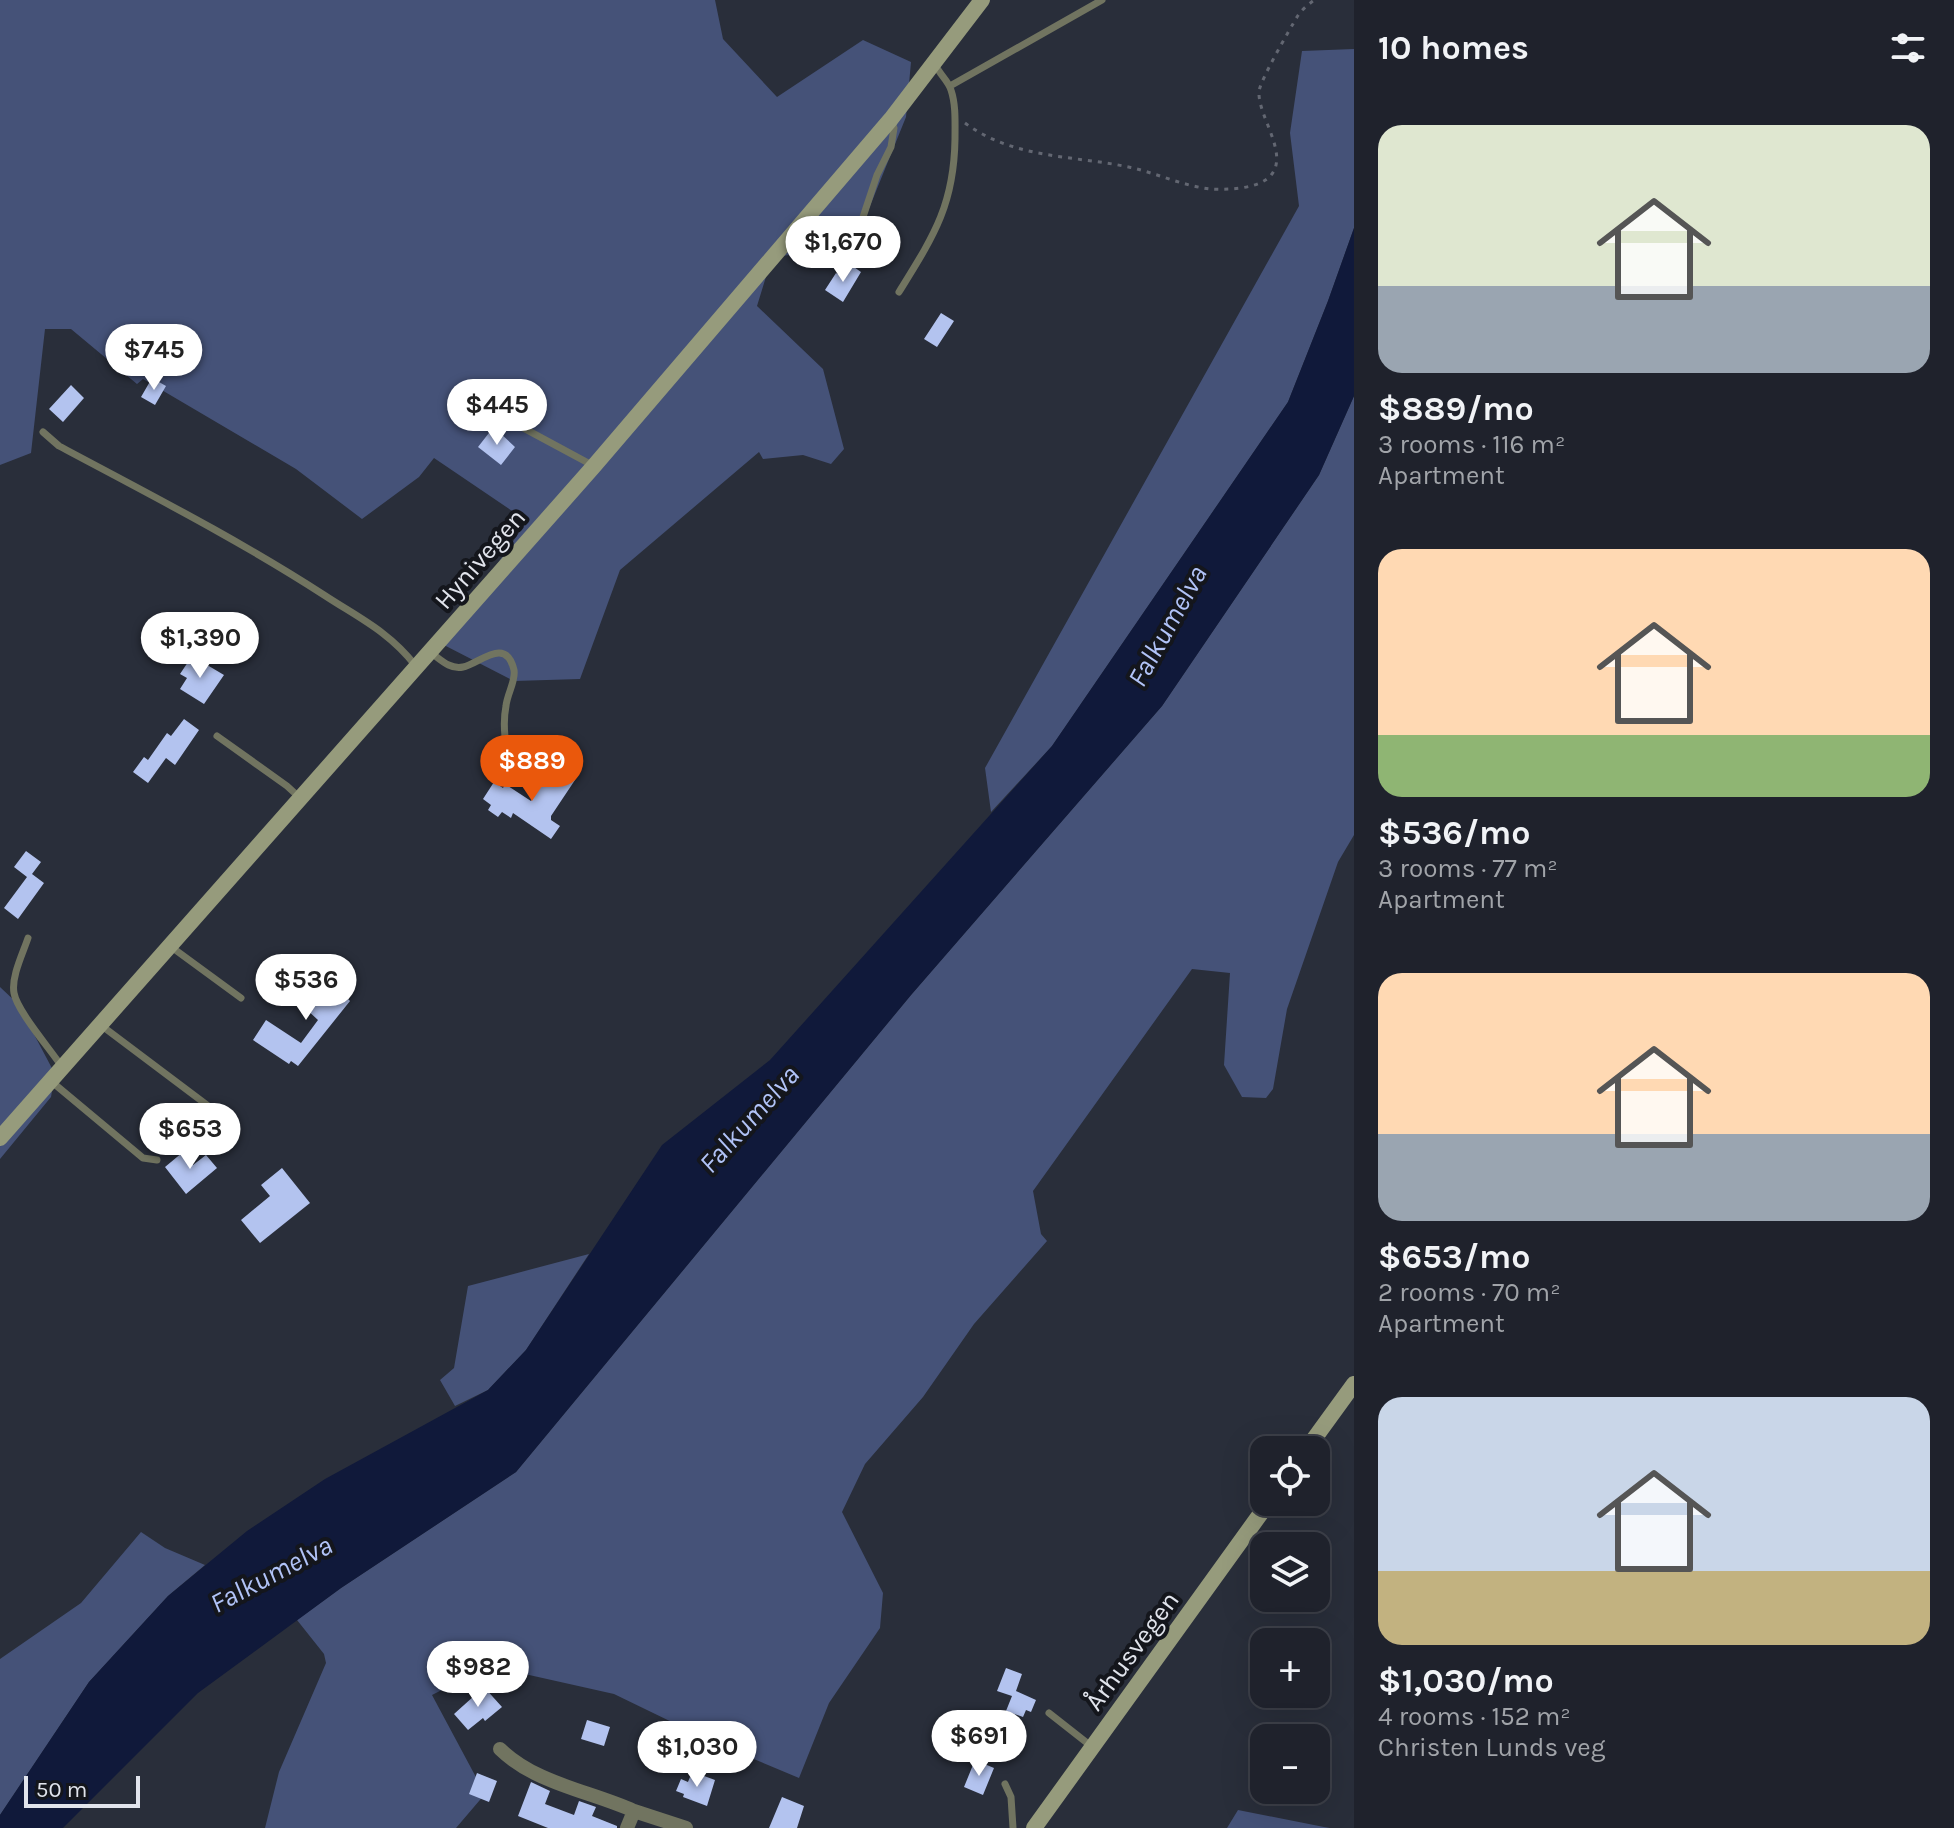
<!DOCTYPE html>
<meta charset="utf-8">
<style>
:root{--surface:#1f222c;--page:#2c2f38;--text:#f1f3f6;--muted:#a1a4a9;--line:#3c3f48;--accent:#ea580c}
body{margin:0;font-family:Karla,sans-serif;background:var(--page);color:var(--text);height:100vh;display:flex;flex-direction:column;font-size:30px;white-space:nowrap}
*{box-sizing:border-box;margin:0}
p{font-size:26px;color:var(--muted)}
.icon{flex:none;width:44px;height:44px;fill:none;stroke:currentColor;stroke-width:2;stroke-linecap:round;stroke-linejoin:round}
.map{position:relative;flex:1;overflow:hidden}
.details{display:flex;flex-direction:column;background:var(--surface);width:600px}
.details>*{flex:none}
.controls{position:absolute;left:1250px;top:1436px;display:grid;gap:16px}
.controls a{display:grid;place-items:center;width:80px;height:80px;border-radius:16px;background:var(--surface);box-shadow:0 8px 32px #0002,0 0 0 2px var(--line);font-size:40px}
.scale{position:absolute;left:24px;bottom:20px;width:116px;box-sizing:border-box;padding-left:8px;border:4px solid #e1e4ec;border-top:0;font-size:22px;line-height:28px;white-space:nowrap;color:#e1e4ec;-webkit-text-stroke:6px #14161c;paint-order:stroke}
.price{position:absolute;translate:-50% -68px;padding:0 18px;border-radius:28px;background:#fff;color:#222;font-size:26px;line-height:52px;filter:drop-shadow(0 2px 4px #0008)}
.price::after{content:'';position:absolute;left:50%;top:48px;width:24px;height:18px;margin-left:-12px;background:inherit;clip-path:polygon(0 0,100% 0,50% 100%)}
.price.on{background:var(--accent);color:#fff}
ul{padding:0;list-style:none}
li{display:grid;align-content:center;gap:16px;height:424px;padding:0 24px}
li span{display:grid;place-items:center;height:248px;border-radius:24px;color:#555}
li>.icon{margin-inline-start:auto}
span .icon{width:144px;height:144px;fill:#fffc;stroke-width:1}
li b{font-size:34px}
h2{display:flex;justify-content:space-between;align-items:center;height:96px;padding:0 24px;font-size:34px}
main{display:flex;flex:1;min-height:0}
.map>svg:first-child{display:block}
.forest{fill:#455278}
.water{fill:#10193a}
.building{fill:#b3c3ef}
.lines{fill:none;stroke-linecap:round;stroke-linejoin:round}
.path{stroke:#636772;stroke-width:3;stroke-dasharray:4 6;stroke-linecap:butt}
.lane{stroke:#717460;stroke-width:7}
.street{stroke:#717460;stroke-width:14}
.secondary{stroke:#969b7c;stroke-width:16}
.labels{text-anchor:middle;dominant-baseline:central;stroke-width:8;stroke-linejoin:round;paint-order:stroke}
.street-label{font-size:26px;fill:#e1e4ec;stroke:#14161c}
.water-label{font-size:28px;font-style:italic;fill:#b1c3f7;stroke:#14161c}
</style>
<main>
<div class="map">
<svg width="1354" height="1828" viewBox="0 0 1354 1828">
<rect width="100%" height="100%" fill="#292e3a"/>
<path class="forest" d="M0 0H715L723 39 777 97 863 40 911 62 906 117 853 248 772 257 757 306 823 369 844 449 831 464 803 455 763 459 759 452 620 570 580 679 514 681 442 644 527 521 434 458 419 477 362 519 296 469 143 379 137 384 71 329H45L31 453 0 465Z
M1354 49V228L1328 301 1288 402 1052 746 991 812 985 768 1299 206 1290 133 1302 51Z
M1354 396V835L1338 862 1287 1009 1273 1089 1266 1098 1242 1097 1224 1065 1230 973 1192 969 1033 1191 1041 1234 1047 1241 974 1324 923 1397 865 1464 842 1512 883 1593 880 1628 829 1703 799 1778 713 1742 614 1694 489 1666 432 1695 485 1794 456 1828H265L279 1772 326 1663 324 1654 297 1620 341 1588 516 1472 911 995 1162 706 1319 475Z
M0 987 18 1004 55 1074 51 1097 0 1159Z
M589 1254 526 1350 488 1390 455 1406 440 1380 454 1368 468 1286Z
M141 1532 165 1548 205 1565 168 1596 89 1682 0 1815V1659L81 1603Z
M1238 1810 1324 1827 1330 1828H1227Z"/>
<path class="water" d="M1354 228V396L1319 475 1162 706 911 995 516 1472 341 1588 198 1693 63 1828H0V1815L89 1682 168 1596 247 1531 325 1479 488 1390 526 1350 662 1145 770 1060 1052 746 1288 402 1328 301Z"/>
<path class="building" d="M851 265 861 272 843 302 825 290 836 273 843 277Z
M941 313 954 321 937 347 924 339Z
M152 378 166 386 155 405 141 397Z
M71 385 84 398 63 422 49 409Z
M492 429 498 434 499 432 515 447 501 465 478 447Z
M192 656 224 675 204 704 180 689 187 678 180 674Z
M184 719 199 730 175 765 166 758 148 783 133 772 144 757 148 760 167 733 171 736Z
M560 771 575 780 551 816V820L560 826 551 839 513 813 511 818 502 812 498 817 488 810 491 805 483 799 494 782 503 788 505 784 531 801 549 774 555 778Z
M26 851 41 862 32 874 44 883 18 919 4 908 27 877 14 867Z
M327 969 337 977 332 982 350 1001 298 1066 291 1061 289 1064 253 1040 266 1020 301 1043 318 1020 306 1009 316 998 307 991Z
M220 1128 232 1143 219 1154 207 1138Z
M183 1152 193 1165 206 1155 217 1168 186 1194 165 1167Z
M282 1168 310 1203 260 1243 241 1220 270 1196 261 1185Z
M1006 1668 1022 1674 1016 1691 1036 1700 1031 1712 1026 1710 1023 1717 1006 1711 1012 1696 997 1691Z
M484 1687 502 1707 485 1721 483 1718 468 1730 454 1714Z
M587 1720 610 1727 604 1746 581 1739Z
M975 1760 994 1768 983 1795 964 1787Z
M477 1773 497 1781 489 1802 469 1794Z
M696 1773 715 1780 707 1806 683 1797 684 1794 676 1791 681 1779 688 1782 690 1777 694 1779Z
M531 1782 550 1791 545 1804 574 1815 579 1801 596 1807 592 1816 617 1826V1828H548L518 1816Z
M782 1797 804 1806 797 1828H769Z"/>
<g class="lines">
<path class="path" d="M965 123C1015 160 1076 155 1133 168 1158 174 1184 186 1210 189 1228 190 1261 189 1272 174 1288 152 1258 116 1259 92 1259 82 1290 29 1297 17 1301 10 1308 5 1314 0"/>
<path class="lane" d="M950 86 1102 0
M853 247 877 175 891 147 894 128 892 122
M899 292C933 237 954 206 955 139 955 122 956 105 951 90 948 80 939 74 935 64
M499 415 592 465
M43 432 59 446C149 494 239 540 324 595 359 618 388 631 415 665
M430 652C440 659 450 670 463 667 479 664 506 635 514 670 516 681 507 694 506 706 504 716 504 727 505 737
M217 736 287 786 299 797
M28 938C23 953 11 977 14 993 17 1011 51 1050 62 1067
M170 946 241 998
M102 1026 215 1111 230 1127
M52 1082 143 1158 157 1160
M1049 1713 1091 1746
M1005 1784 1011 1797 1013 1828"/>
<path class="street" d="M500 1749C536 1784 590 1791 634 1811
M627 1828 634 1811 686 1828"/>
<path class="secondary" d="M0 1138 594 466 891 119 982 0
M1306 1450 1354 1384
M1034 1828 1269 1502"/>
</g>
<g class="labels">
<g class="street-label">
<text transform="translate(480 559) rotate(-49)">Hynivegen</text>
<text transform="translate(1132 1651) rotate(-54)">Århusvegen</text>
</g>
<g class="water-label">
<text transform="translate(1167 626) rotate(-61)">Falkumelva</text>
<text transform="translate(749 1119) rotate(-48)">Falkumelva</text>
<text transform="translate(271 1574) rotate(-28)">Falkumelva</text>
</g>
</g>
</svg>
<div class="controls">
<a><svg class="icon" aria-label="locate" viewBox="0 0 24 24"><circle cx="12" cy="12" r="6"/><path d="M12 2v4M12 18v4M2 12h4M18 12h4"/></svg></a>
<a><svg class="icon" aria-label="layers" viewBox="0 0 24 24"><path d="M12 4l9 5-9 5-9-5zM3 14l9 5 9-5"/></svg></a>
<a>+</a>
<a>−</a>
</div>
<div class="scale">50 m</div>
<b class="price" style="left:843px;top:284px">$1,670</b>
<b class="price" style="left:154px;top:392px">$745</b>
<b class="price" style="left:497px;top:447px">$445</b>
<b class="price" style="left:200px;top:680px">$1,390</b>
<b class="price on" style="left:532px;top:803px">$889</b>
<b class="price" style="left:306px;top:1022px">$536</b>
<b class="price" style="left:190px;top:1171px">$653</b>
<b class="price" style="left:478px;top:1709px">$982</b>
<b class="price" style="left:979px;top:1778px">$691</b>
<b class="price" style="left:697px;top:1789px">$1,030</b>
</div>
<section class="details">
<h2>10 homes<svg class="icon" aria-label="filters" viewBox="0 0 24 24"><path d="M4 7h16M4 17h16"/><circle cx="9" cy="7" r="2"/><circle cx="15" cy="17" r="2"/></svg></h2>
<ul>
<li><span style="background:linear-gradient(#dfe7d0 65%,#9aa5b1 0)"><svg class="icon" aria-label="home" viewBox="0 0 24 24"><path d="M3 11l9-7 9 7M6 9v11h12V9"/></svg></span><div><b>$889/mo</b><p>3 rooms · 116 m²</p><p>Apartment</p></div></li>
<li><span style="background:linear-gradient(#ffd9b3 75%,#8fb573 0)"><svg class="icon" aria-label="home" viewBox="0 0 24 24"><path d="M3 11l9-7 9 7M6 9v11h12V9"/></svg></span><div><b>$536/mo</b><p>3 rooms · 77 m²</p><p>Apartment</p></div></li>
<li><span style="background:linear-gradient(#ffd9b3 65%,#9aa5b1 0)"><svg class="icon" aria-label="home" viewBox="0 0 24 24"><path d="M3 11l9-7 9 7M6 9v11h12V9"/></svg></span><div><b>$653/mo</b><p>2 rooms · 70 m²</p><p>Apartment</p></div></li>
<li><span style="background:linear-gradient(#c9d6e8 70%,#c2b280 0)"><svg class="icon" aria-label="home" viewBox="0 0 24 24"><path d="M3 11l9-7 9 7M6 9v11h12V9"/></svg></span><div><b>$1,030/mo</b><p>4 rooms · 152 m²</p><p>Christen Lunds veg</p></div></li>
</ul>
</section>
</main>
